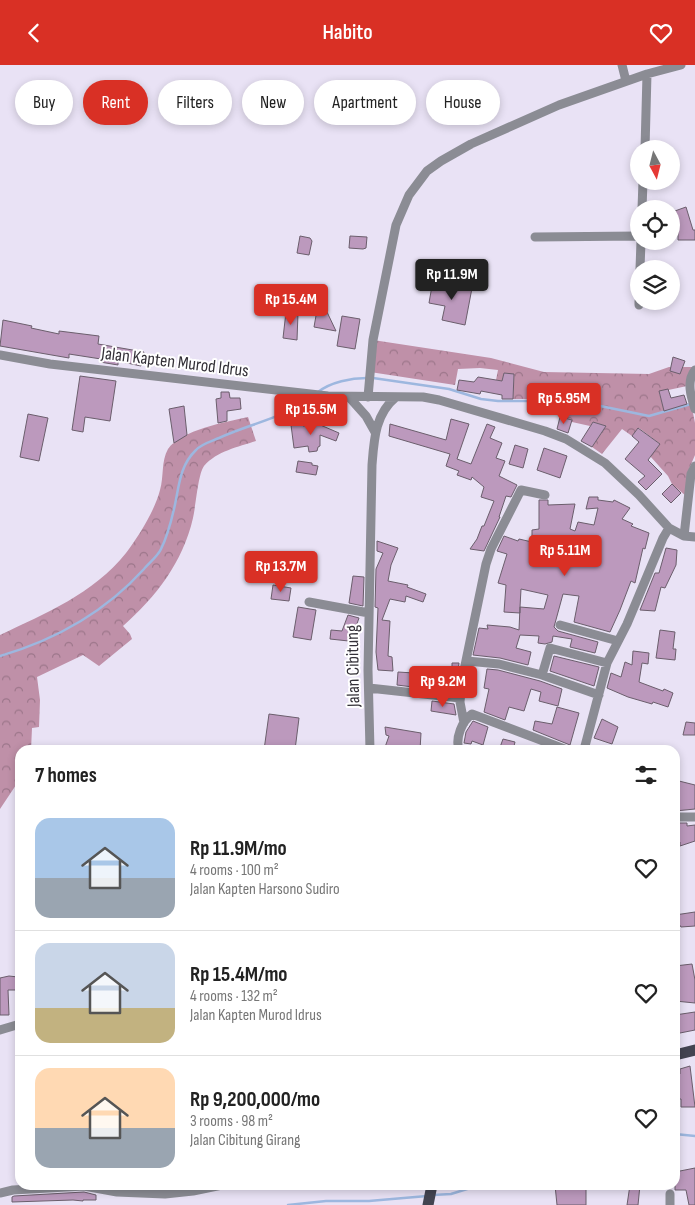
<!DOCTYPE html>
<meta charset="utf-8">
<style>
:root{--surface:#fff;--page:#f6f6f6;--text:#222;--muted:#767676;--line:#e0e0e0;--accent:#d93025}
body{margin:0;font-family:"Sofia Sans Condensed",sans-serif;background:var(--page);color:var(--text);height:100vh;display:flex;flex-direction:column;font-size:19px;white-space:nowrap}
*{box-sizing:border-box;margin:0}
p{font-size:16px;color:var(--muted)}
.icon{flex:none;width:28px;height:28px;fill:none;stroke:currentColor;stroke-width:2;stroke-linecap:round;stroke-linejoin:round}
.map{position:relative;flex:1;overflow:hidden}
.side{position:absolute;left:15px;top:680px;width:665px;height:445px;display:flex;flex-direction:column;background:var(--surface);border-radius:15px;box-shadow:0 2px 8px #0003}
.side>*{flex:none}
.hud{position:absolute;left:15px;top:15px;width:665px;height:45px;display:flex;gap:10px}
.needle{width:32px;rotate:173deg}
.tools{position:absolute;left:630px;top:75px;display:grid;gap:10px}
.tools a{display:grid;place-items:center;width:50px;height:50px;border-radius:50%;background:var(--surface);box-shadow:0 2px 8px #0003;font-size:25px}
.price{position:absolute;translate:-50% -42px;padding:0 11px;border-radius:5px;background:var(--accent);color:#fff;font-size:16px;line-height:32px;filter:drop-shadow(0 1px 2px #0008)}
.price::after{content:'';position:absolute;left:50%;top:30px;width:15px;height:11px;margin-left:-8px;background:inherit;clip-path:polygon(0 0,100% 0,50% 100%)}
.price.active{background:#222;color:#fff}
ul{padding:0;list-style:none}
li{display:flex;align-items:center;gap:15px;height:125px;padding:0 20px}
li+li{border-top:1px solid var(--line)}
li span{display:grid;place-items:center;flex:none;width:140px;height:100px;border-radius:15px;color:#555}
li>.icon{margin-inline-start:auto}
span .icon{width:60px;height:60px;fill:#fffc;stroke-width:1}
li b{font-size:21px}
h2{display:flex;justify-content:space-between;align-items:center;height:60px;padding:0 20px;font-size:21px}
.pill{padding:0 18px;border-radius:22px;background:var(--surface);box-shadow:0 2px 8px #0003;font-size:18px;line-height:45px}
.pill.active{background:var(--accent);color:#fff}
header{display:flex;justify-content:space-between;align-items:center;height:65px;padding:0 20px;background:var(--accent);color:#fff;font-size:22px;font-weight:600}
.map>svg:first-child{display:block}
.forest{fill:url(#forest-crowns)}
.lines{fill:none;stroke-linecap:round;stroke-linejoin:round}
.stream{stroke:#9db7df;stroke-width:2.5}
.building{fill:#bc99bd;stroke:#6b5e6c;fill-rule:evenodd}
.minor{stroke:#8b8c94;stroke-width:9}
.major{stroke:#434451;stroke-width:11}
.labels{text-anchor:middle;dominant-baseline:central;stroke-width:4;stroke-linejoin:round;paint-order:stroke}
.street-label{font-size:18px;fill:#333037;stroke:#fff}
</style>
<header><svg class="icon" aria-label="back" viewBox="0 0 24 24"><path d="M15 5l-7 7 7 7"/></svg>Habito<svg class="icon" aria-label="heart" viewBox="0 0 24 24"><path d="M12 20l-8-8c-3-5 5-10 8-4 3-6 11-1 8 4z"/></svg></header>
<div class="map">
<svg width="695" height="1140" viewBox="0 0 695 1140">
<defs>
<pattern id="forest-crowns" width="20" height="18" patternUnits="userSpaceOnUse" patternTransform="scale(1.25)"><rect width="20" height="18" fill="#bf90a8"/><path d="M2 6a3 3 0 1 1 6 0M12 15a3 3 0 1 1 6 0" fill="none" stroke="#9c768a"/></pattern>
</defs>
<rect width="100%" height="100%" fill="#e9e2f5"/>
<path class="forest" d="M373 275 491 293 544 307 649 309 669 302H693L687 321 659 327 664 345 691 338 695 358V390L689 404 686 431 672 419 668 411 650 391 660 379 639 363 632 371 622 364 602 389 592 382 606 361 593 357 590 361 563 355 564 334H513L514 310 504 308 502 316 496 315 498 305 480 303 458 304 455 320 370 307Z
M248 352 256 376C238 382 217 386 204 401 198 409 196 440 193 453 183 497 156 532 123 561L130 569 132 574 99 601 83 590 37 612 40 635 39 662 32 663 31 685H20V714L0 744V570C46 548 93 529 126 488 139 471 155 445 160 425 164 412 161 396 168 384 181 365 226 357 248 352Z"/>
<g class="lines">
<path class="stream" d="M373 313 449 324 481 334 498 336H576L649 351 691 339
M318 327C331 317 351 313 367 313
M0 591C55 575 105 547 144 504 149 498 158 491 161 484 167 472 171 457 174 444 179 423 179 401 196 385 201 379 212 376 219 373 249 359 287 352 312 332
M675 1069 695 1071
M433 1130 451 1129 480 1120
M288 1140 326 1136H369L427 1131"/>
</g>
<path class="building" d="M686 142 693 165H695V175H678V164L672 147Z
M300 171 310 173 312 176 309 190 297 188Z
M350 171 367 172 366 183 363 184 349 183Z
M433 215 472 223 465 260 442 255 445 241 429 238Z
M317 245 327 247 336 266 314 262Z
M286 247 298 248 297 275 283 273Z
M342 251 360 254 355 284 337 281Z
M3 255 32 261 31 263 59 269V266L99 271 98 279 144 287 141 301 118 296V300L100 297 101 294 69 289V293L0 281Z
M673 292 685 296 680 309 670 306Z
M504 308 514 309 513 334H502V330L481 326 480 329 457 325 459 315 474 317 478 312 502 316Z
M80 311 116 316 110 356 85 352 83 367 72 365Z
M668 324 671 333 684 330 687 339 664 346 659 326Z
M221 327H229L230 333H240L241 344 227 346V356L218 358 216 334 221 333Z
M184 341 187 370 174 378 169 344Z
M28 349 48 353 39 396 20 392Z
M560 352 572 355 568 368 557 364Z
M451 354 469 359 457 394 471 399 487 359 495 362 490 373 502 378 496 393 505 396 499 411 517 420 511 432 506 431 499 452H500L484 486 470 484 477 474 482 461H484L494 436 481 432 484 422 472 412 471 415 457 410 459 406 446 401 450 389 389 371 390 359 446 375Z
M593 357 606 361 592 382 581 376Z
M302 358 303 361 318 359 339 368 336 376 320 370V381L318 382 317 386 309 387 308 381 294 383 291 360Z
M638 363 660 379 648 395 662 409 646 425 638 417 645 411 625 394 639 377 632 371Z
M515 380 528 384 523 403 509 399Z
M544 383 567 391 560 413 537 405Z
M298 396 312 398V400L318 401 316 410 296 407Z
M672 419 681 428 671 438 662 429Z
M589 432H598V435L613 437 614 435 630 443 622 454 633 459 631 461 649 468 645 484 643 483 635 518 631 516 620 545 610 567 574 557 579 531 563 529 554 562 558 566 598 577 595 588 570 582 572 574 553 571 552 577 545 579 538 578 539 571 520 570 516 583 531 587 528 600 500 593 473 590 479 563 488 564 487 560 510 562 519 565 520 542V548L504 547 506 520 498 518 507 489 497 486 504 471 518 476 519 474 532 477V465L539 464V435H548V440L575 439 570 464 575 466 578 457 594 460 598 443 586 444ZM521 524 548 530 544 544 520 542Z
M377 476 398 483 391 500 388 516 408 520 407 522 426 529 423 537 406 531 405 537 390 534 382 555 390 556 388 591 392 592 393 606 378 605 376 587 378 543 375 542 376 504 383 488 377 486Z
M666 483 677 485 676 500 665 523 661 522 655 546 640 545 655 508H659Z
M353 511 364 512 363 541 349 538Z
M273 520 291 523 289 536 271 534Z
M298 542 316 545 311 575 293 572Z
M348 550 359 553 354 567 359 568 358 577 330 574 331 565 342 566Z
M660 565 675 567 673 584H676L675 595 656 593Z
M633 586 649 588 648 599 642 598 639 617 663 626 664 624 673 628 668 642 653 637 652 639 628 632 607 623 611 608 621 612 625 597 632 600Z
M554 591 599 602 594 621 550 606Z
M452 598H459L455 626 438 624 439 603 452 604Z
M487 604 498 605 540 616 562 624 558 641 539 636 541 627 531 624 524 646 509 642 505 655 484 647 489 624 484 623Z
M398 607 414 608 413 622 397 620Z
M432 636 454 639 456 650 431 646Z
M557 642 579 648 570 680 533 665 535 656 552 659Z
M269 649 299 653 295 685H264Z
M602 654 618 662 612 679 594 673Z
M473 656 488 662 483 680 472 676 471 679 464 678 466 667Z
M686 657 695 658V670H683Z
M385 662 421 668 420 685H384L389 671 386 670Z
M503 674 515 677 513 685H499Z
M675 715 695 720V744L675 746Z
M676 758H687V761L695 760V776L680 781V777H675V767H678Z
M695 847V861L681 862 675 853V850Z
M692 899 695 915V938L675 936V901Z
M9 911 18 912V925H8L9 950H0V913Z
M695 947V965L675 969V950Z
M690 1001 695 1042H681V1034H675V1009H680V1004Z
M695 1103V1140H689L686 1125H675V1107Z
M555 1120 571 1124V1120H586V1140H557Z
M630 1120H640L638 1140H627Z
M84 1127 96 1130V1135H83V1136L73 1135 12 1137V1132L14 1131Z"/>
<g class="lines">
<path class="minor" d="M622 0 626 16
M645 84 647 9
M642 144 643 116
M535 172 639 171
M640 204 641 176
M639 240V236
M0 290 50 299 328 331 423 332 439 335 545 366 566 374 605 398 639 430 669 463 684 471 695 472
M695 305C686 316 691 332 695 344
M349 332 366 351 375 367
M368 332 373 275 396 160 409 130 427 106 441 96 471 79 559 40 647 9 681 0
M684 471 691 409 695 401
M309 537 369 548
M560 560 618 576
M467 596 499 599 542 610 599 630
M542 610 550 583 607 598
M369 623 460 633
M464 658 460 637 462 615 486 499 491 484 521 425 545 430
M370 685 368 605 372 400C374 375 375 349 396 332
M459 685C455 673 462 656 472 649L567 685
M583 685 585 681 607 598 627 559 663 473 669 463
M675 752H695
M0 965 20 959
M0 1128 13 1125 84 1121 117 1127 165 1129 193 1126 222 1120
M670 1129V1140"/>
<path class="major" d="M675 990 695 985
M428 1140 432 1120"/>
</g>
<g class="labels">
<g class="street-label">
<text transform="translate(175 297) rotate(7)">Jalan Kapten Murod Idrus</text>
<text transform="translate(353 601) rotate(-91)">Jalan Cibitung</text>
</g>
</g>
</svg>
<div class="tools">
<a><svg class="needle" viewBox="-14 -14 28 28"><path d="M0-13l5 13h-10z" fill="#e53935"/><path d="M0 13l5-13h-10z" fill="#767676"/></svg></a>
<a><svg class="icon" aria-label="locate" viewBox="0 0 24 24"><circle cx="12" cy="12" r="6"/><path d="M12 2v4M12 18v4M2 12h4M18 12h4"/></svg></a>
<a><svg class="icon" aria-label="layers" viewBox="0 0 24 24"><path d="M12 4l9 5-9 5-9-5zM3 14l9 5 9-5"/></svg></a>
</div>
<b class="price active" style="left:452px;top:236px">Rp 11.9M</b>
<b class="price" style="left:291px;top:261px">Rp 15.4M</b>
<b class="price" style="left:564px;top:360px">Rp 5.95M</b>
<b class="price" style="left:311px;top:371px">Rp 15.5M</b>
<b class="price" style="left:565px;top:512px">Rp 5.11M</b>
<b class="price" style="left:281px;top:528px">Rp 13.7M</b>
<b class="price" style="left:443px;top:643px">Rp 9.2M</b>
<div class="hud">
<a class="pill">Buy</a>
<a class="pill active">Rent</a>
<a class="pill">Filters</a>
<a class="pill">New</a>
<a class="pill">Apartment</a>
<a class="pill">House</a>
</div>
<section class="side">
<h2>7 homes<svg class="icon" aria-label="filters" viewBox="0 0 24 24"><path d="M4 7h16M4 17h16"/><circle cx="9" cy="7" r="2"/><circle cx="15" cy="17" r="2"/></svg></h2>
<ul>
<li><span style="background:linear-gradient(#a9c7e8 60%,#9aa5b1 0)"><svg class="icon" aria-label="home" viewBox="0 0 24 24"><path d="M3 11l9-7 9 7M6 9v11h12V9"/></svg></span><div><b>Rp 11.9M/mo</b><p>4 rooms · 100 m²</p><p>Jalan Kapten Harsono Sudiro</p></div><svg class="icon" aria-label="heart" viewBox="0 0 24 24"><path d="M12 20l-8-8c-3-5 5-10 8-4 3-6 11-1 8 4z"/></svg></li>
<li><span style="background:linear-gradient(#c9d6e8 65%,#c2b280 0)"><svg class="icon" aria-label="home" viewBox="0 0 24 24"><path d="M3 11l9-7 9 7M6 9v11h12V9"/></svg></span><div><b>Rp 15.4M/mo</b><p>4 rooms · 132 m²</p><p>Jalan Kapten Murod Idrus</p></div><svg class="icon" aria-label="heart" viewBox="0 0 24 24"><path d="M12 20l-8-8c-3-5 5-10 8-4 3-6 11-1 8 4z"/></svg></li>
<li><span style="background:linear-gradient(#ffd9b3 60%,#9aa5b1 0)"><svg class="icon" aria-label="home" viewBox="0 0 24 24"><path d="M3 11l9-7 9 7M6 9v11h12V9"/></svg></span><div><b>Rp 9,200,000/mo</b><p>3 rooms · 98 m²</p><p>Jalan Cibitung Girang</p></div><svg class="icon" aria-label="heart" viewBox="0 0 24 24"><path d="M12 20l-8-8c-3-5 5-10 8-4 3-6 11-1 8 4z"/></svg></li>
</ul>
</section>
</div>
